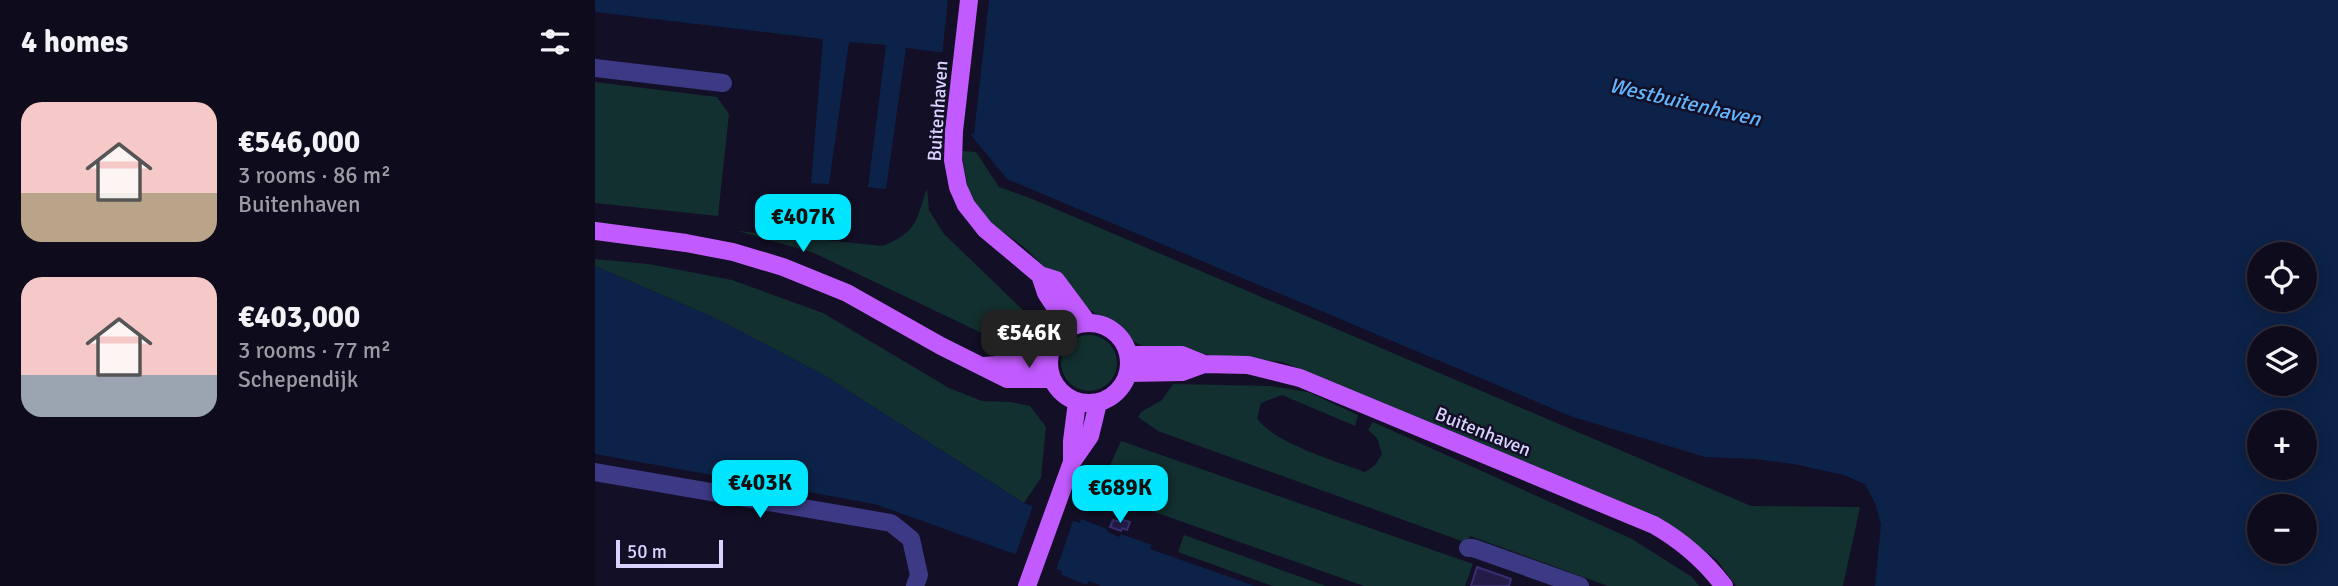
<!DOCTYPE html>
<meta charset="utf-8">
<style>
:root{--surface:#0e0b1c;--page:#1c1929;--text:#f1f3f6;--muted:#9b9ba3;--line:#2e2b3b;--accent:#00e5ff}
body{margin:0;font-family:Signika,sans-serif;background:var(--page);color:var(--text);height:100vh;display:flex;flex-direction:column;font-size:26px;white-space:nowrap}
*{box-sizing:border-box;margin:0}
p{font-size:23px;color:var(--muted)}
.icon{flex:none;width:38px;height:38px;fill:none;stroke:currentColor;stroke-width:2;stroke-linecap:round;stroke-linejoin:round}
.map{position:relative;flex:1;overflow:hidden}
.panel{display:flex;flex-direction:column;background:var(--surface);width:595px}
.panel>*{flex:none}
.fabs{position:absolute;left:1652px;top:242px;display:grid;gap:14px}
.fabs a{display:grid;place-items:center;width:70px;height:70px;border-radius:50%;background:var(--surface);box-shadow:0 4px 18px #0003,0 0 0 2px var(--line);font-size:35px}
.scale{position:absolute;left:21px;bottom:18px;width:107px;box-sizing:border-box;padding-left:7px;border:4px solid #d9d4ff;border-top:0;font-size:19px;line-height:24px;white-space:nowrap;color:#d9d4ff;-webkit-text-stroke:5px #130f26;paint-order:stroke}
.price{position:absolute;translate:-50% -60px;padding:0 16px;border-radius:14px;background:var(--accent);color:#111;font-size:23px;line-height:46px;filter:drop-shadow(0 2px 4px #0008)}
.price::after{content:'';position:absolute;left:50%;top:42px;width:21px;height:16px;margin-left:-10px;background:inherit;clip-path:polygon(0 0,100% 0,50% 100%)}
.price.current{background:#222;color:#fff}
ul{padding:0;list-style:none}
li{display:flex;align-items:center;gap:21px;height:175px;padding:0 21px}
li span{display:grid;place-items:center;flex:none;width:196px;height:140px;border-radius:21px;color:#555}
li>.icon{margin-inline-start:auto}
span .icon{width:84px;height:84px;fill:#fffc;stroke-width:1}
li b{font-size:30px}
h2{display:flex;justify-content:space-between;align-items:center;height:84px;padding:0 21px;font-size:30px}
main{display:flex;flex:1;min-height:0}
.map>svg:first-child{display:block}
.green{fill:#12302f}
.water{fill:#0c2248;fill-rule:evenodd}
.pier{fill:#130f26}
.building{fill:#241b47;stroke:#3b2d73;stroke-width:2}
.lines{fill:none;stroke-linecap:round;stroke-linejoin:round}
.minor{stroke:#3d3a85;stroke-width:18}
.major{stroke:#c25bff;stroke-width:18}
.labels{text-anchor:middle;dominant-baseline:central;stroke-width:5;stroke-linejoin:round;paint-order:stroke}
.street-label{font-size:19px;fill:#d9d4ff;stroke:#130f26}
.water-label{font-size:21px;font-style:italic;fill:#62b6ff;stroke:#130f26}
</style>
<main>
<section class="panel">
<h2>4 homes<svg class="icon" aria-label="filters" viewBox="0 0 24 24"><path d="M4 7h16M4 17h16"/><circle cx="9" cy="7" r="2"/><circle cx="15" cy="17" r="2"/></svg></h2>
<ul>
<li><span style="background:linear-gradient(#f6c9c9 65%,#b9a48a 0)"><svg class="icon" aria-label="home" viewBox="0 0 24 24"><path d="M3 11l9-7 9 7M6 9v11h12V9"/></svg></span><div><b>€546,000</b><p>3 rooms · 86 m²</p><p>Buitenhaven</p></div></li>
<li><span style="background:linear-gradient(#f6c9c9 70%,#9aa5b1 0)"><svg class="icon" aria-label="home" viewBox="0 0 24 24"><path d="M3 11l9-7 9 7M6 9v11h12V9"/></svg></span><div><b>€403,000</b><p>3 rooms · 77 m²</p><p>Schependijk</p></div></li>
</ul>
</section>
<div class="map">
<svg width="1743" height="586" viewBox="0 0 1743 586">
<rect width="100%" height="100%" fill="#130f26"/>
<path class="green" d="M0 82 122 97 134 114 123 216 0 203Z
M366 151 381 152 404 187 435 198 1156 506 1265 507 1248 586H1141L1122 560 1069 521 688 362 553 349 538 341 490 306 428 246 396 224 374 194Z
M332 188 334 210 349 234 428 310 427 325 419 338 395 337 219 253 143 231 288 246C322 232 321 221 332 188Z
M0 259 54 264 137 280 228 313 354 388 387 401 416 402 435 406 451 427 446 478 429 503 227 374 122 319 0 266Z
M466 363a28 28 0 1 1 56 0a28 28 0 1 1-56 0Z
M578 384 675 386 713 392 763 415 760 426 687 395 666 403 662 418C678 443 741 461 770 472L780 465 787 454 782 438 773 430 778 422 1037 539 1097 577 1104 586H1013L875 536 872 543 563 431 543 417 546 412 567 400Z
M526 441 878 564 870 586H769L503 492Z
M589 535 731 586H678L583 552Z"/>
<path class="water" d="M0 0H1743V586H1280L1286 524 1280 503 1270 484 1249 475 1199 464 1159 459 1110 457 978 417 412 179 376 135 385 57 311 48 291 189 273 187 291 45 254 42 234 184 216 183 228 39 0 12ZM1664 254H1710V299H1664ZM1664 338H1710V383H1664ZM1664 422H1710V467H1664ZM1664 506H1710V551H1664Z
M0 266 122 319 227 374 429 503 485 523 486 519 512 529V532L524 537 526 534 557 545 555 549 660 586H507L493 581 492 585 467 575V571L280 504 0 454Z"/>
<path class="pier" d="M353 0H394L379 134 373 133 382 60 347 56Z
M439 503 479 518 461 570 420 556Z"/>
<path class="building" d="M526 519 535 522 532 530 527 528 526 531 515 527 518 520 525 522Z
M882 567 916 579 914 586H876Z"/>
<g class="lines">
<path class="minor" d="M0 68 128 83
M0 472 296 523 316 539 324 575 320 586
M873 548H878L985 586"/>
<path class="major" d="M374 0 359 131 358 160 363 187 371 205 390 229 445 275 461 280 493 323
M0 231 91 243 138 252 188 267 252 293 346 346 412 379H456
M445 275 451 293 474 328
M454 363a40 40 0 1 1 80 0a40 40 0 1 1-80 0Z
M533 355H587L609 364 653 365 705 378 1059 525C1087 541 1110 561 1129 586
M389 366 453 361
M533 373 587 372 609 364
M477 462 495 436 503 403
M432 586 477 462V441L482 402"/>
</g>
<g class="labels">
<g class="street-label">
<text transform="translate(343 111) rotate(-86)">Buitenhaven</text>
<text transform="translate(888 432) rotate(22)">Buitenhaven</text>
</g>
<g class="water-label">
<text transform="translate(1090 102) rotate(13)">Westbuitenhaven</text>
</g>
</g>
</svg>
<div class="fabs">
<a><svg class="icon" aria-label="locate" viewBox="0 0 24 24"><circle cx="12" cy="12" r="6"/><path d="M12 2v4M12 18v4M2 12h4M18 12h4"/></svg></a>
<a><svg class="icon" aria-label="layers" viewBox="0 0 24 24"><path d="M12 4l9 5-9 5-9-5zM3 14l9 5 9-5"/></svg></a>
<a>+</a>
<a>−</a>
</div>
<div class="scale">50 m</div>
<b class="price" style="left:208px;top:254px">€407K</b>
<b class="price current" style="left:434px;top:370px">€546K</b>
<b class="price" style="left:165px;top:520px">€403K</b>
<b class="price" style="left:525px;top:525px">€689K</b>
</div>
</main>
